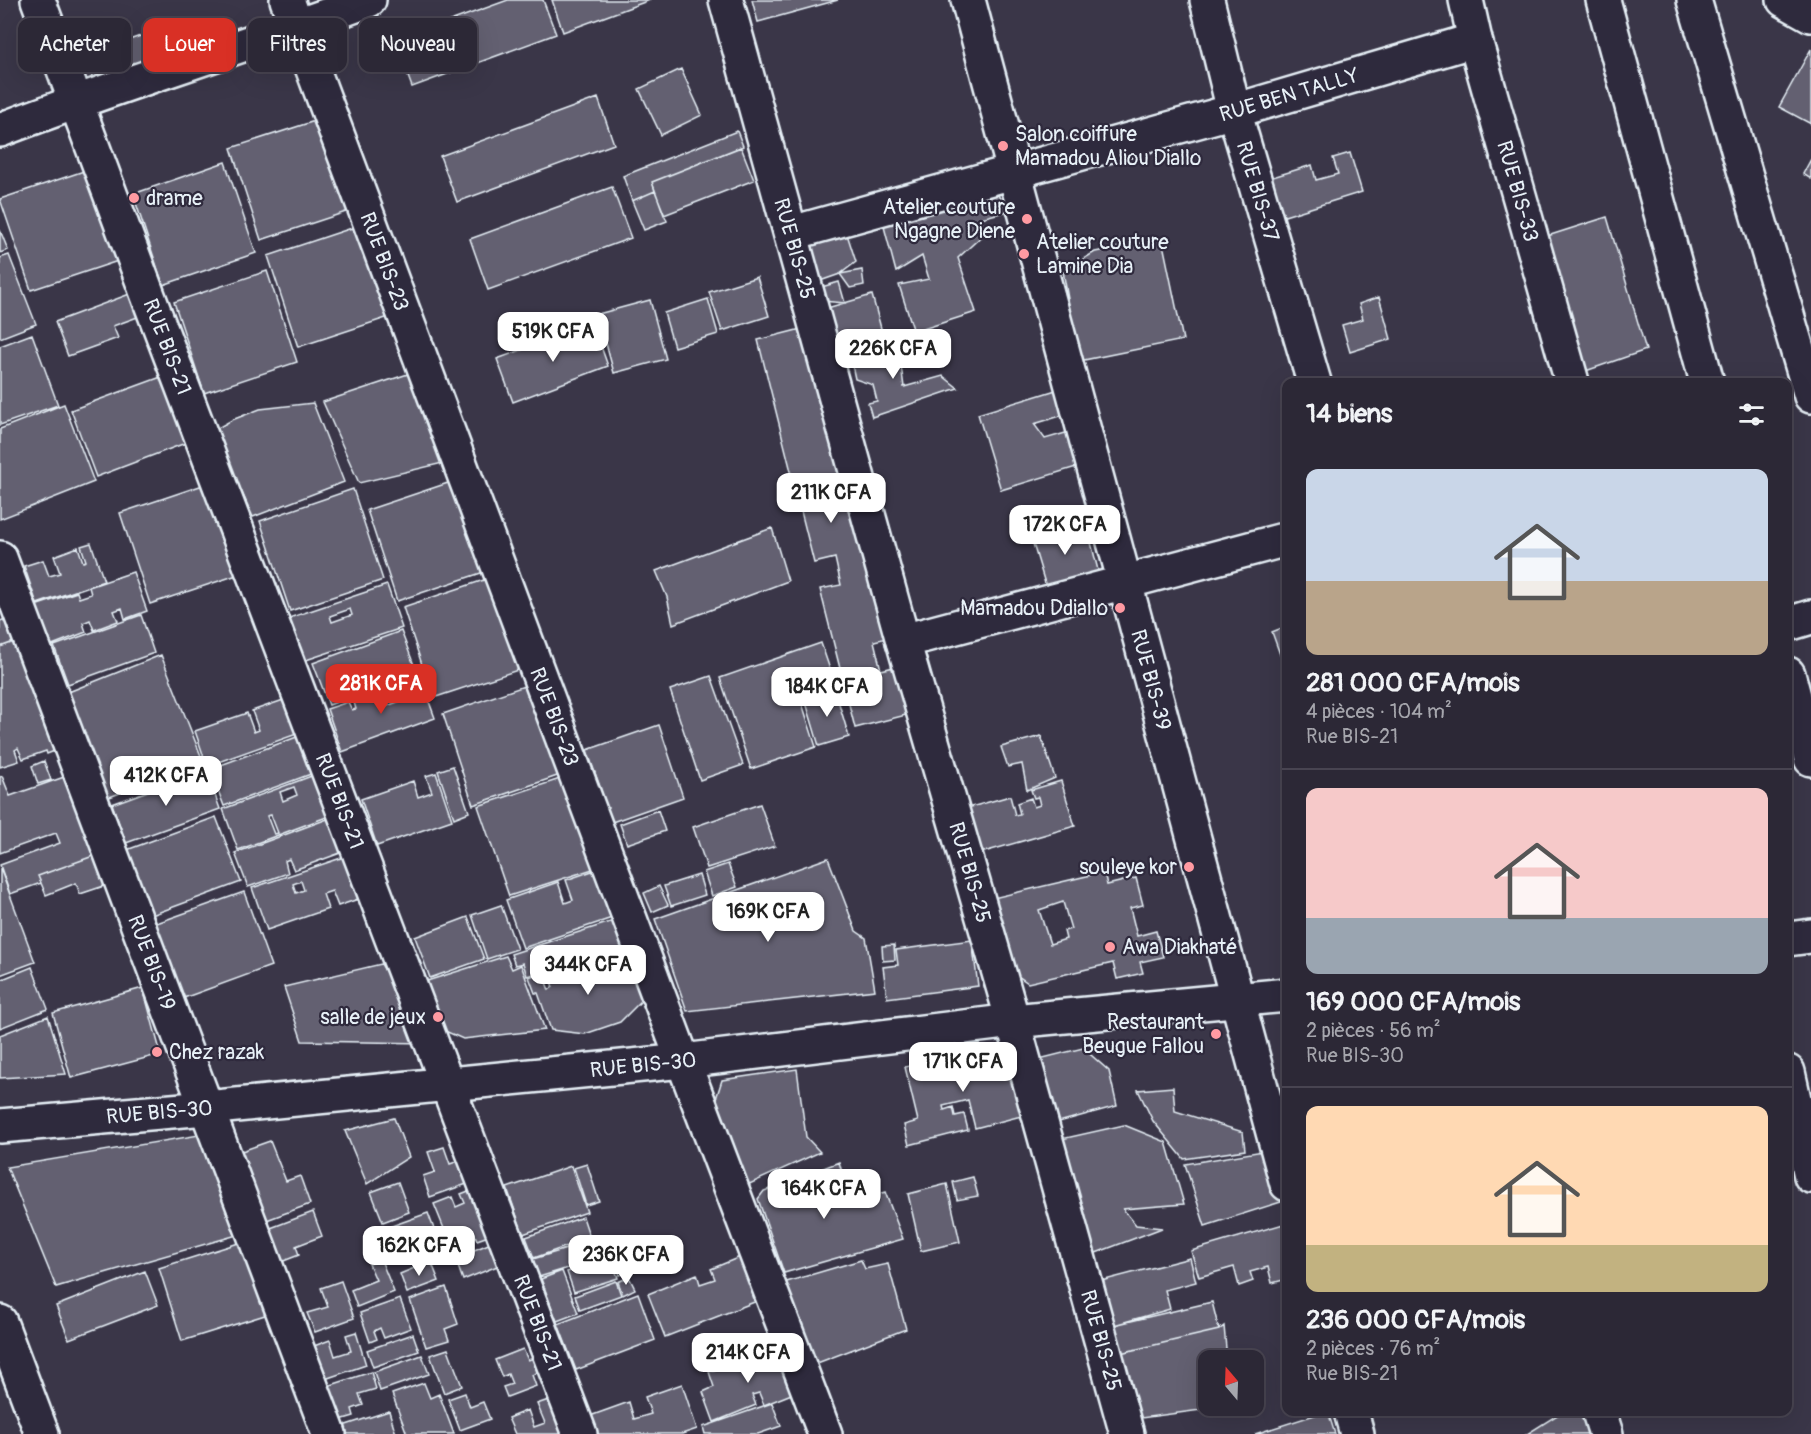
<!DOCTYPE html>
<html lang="fr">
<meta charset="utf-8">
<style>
:root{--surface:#2c2836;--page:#383442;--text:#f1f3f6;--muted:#a6a6ad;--line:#484451;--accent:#d93025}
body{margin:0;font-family:Pangolin,sans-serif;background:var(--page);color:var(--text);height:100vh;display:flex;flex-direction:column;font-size:22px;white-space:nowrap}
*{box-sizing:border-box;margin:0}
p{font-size:20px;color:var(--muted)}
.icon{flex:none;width:33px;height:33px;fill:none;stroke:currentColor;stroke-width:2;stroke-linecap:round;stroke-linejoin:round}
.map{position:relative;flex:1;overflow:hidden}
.sheet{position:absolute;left:1282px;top:378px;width:510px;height:1038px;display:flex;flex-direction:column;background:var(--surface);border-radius:12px;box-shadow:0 6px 24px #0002,0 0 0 2px var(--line)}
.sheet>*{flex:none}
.guide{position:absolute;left:18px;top:18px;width:570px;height:54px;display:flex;gap:12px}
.needle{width:39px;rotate:341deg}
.tools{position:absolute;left:1198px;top:1350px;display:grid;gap:12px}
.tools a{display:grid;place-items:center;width:66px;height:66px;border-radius:12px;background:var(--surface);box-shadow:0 6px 24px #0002,0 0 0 2px var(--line);font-size:30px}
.price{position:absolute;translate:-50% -51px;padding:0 14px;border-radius:12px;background:#fff;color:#222;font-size:20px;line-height:39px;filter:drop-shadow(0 2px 3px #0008)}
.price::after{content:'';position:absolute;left:50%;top:36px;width:18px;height:14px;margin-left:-9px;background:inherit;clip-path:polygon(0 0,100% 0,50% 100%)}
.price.on{background:var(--accent);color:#fff}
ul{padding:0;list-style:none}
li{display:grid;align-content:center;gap:12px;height:318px;padding:0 24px}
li+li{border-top:2px solid var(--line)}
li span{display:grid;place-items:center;height:186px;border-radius:12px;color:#555}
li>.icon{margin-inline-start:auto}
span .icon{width:108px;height:108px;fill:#fffc;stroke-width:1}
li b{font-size:26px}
h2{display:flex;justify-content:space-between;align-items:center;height:72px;padding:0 24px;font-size:26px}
.chip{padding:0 21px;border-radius:12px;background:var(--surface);box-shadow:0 6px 24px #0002,0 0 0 2px var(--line);font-size:21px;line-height:54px}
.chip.on{background:var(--accent);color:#fff}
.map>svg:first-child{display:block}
.building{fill:#636171;stroke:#e8f1f8;stroke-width:1.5;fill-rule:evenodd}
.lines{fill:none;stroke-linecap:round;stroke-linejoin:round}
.street-casing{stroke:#e8f1f8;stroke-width:38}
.secondary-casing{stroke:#e8f1f8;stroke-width:38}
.street{stroke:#2f2a3d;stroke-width:33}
.secondary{stroke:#2f2a3d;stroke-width:33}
.poi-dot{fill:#ff9aa2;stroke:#2f2a3d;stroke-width:2}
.labels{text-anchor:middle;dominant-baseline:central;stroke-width:4.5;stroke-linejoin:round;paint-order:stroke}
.street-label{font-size:21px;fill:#e8f1f8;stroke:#2f2a3d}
.poi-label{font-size:21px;fill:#e8f1f8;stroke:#2f2a3d;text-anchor:start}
</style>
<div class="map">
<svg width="1811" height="1434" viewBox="0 0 1811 1434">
<rect width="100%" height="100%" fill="#3a3648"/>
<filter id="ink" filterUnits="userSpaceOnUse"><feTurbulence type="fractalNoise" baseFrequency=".0167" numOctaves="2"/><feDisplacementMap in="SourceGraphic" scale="12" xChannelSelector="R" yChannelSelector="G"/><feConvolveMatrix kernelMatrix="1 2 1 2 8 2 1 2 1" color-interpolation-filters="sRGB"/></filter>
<g filter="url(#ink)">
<path class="building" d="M508 0H543L556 34 412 87 395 41Z
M552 0H650L563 32Z
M752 0H838L758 22Z
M157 30 167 55 94 82 85 56Z
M1811 49V124L1779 107Z
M681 69 702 115 661 135 639 89Z
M598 98 614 144 457 202 440 156Z
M324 118 355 209 261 240 231 148Z
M737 131 743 146 652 182 655 191 632 201 623 176Z
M741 147 754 180 664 215 652 182Z
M1350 153 1362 192 1275 219 1263 180 1312 165 1316 180 1338 174 1333 158Z
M1811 159V179L1803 174Z
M225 162 256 253 163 285 133 194Z
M93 168 124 259 31 290 0 199Z
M612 187 631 238 488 290 470 239Z
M655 191 667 221 644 230 632 201Z
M996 192 1008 211 981 218 985 233 958 258 976 312 914 332 899 285 929 279 922 256 896 272 882 219Z
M1607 217 1646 350 1577 374 1538 239Z
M361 225 392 316 298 347 268 256Z
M845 228 856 262 840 274 820 281 807 241Z
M0 230 8 250 0 253Z
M1162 239 1183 340 1079 361 1063 271 1095 252Z
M9 255 36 324 0 338V258Z
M862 270 864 285 850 288 840 274Z
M267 271 297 362 204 393 174 302Z
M757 277 769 316 722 331 709 292Z
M839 282 845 303 822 301 818 288Z
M135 292 143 315 113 326 118 338 68 356 55 322Z
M872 295 882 332 837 345 827 308Z
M1379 297 1391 339 1350 352 1342 325 1363 319 1359 304Z
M708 299 718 334 674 347 664 313Z
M650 300 666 359 614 373 598 314Z
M593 324 608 366 513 402 497 359Z
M809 327 887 638 874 641 881 670 894 667 906 715 855 728 820 589 841 585 835 558 814 563 758 340Z
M32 334 58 405 0 425V346Z
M898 344 904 387 943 376 958 388 872 417 868 403 877 401 873 385 855 379 850 355Z
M417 371 447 462 359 483 323 402Z
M172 373 196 439 96 477 71 410Z
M1056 390 1064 415 1034 424 1045 439 1076 430 1086 464 1001 490 978 414Z
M313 403 344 482 253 517 214 430 232 420 260 409Z
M64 404 94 482 0 519V429Z
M460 479 490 570 397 601 367 510Z
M212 482 243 573 150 604 120 513Z
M353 489 383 580 290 611 260 521Z
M1086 523 1099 574 1047 590 1031 537Z
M772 528 788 581 673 624 667 597 656 571Z
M91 543 104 581 37 604 24 566 43 560 49 576 60 573 54 556 78 547 83 562 86 561 81 546Z
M133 572 147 611 125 619 122 608 114 611 118 621 94 630 90 620 83 623 86 632 47 647 32 607 77 592 79 598 91 594 89 587Z
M496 576 527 667 433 698 403 607Z
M387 585 402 628 303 661 289 618ZM350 609 352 615 332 622 330 616Z
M141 615 154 653 68 684 54 646Z
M11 617 19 640 0 647V621Z
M1287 626V674L1272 632Z
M401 631 417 673 329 705 313 663Z
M17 641 57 750 47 754 46 751 23 759 18 748 15 750 19 761 0 767V647Z
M821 643 835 684 800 697 816 747 751 769 720 678Z
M161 655 203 761 107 798 66 693Z
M419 674 435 718 342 752 327 709 348 702 352 710 356 709 353 699 381 689 387 706 403 700 397 682Z
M711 676 743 765 700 780 670 690Z
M536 682 566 773 473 805 443 714Z
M835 690 849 737 819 746 805 699Z
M292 697 305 731 207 766 195 731 247 713 254 732 259 730 252 711Z
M659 725 683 797 612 822 587 750Z
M305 734 319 771 224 806 210 769Z
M1041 736 1055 778 1027 790 1022 764 1008 767 1001 747Z
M44 761 51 780 38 784 32 766Z
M453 766 469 812 454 818 438 771Z
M206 770 220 809 126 843 112 804Z
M325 771 340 812 238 850 223 809ZM294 787 297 795 283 801 280 792ZM271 815 278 833 274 834 267 816Z
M436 773 452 820 377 846 361 799 413 781 418 797 432 792 426 776Z
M572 775 602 866 509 896 478 806Z
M2 776 10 796 67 776 96 855 38 876 41 883 10 894 0 865 60 843 56 833 0 853V777Z
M1061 781 1075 826 977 854 964 809 1010 796 1015 815 1020 814 1017 803 1031 798 1034 807 1040 805 1038 797 1034 798 1031 790Z
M760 804 775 846 707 868 693 827Z
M658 810 665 831 627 844 620 824Z
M341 814 354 848 294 870 289 859 285 861 288 873 248 887 235 853Z
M216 817 241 882 149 916 124 851Z
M356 853 370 895 338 906 332 891 323 894 328 909 267 930 252 888ZM301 881 304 890 296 893 293 884Z
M96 855 107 885 80 894 76 883 46 895 38 876Z
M828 858 856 931 866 938 875 990 687 1011 655 919Z
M728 864 737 887 712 896 704 872Z
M0 868 35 962 0 975Z
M601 868 618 916 523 948 506 900 558 882 565 903 573 900 566 880Z
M1104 872 1107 885 1136 878 1143 905 1130 908 1137 936 1156 931 1163 957 1140 962 1143 973 1117 979 1113 963 1028 983 1005 967 989 899ZM1063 902 1071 929 1064 931 1066 939 1050 944 1039 910Z
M699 875 705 895 671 906 664 886Z
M659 886 668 905 652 912 644 893Z
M244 892 271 966 181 999 154 924Z
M501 905 517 949 487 959 472 915Z
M468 917 484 959 430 978 415 937Z
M623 918 636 960 596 974 589 956 554 967 552 961 547 963 549 969 527 976 523 963 515 965 511 954Z
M972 940 978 986 887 998 883 967 898 965 896 950Z
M894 945 895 960 883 961 882 946Z
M506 956 512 969 521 965 545 1030 463 1039 445 1031 427 981Z
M587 958 594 976 637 963 645 997 620 1022 585 1034 551 1030 538 993H535L529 977 542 972 549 990 553 987 547 971Z
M381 964 426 1043 302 1041 284 987Z
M32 967 48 1009 0 1028V980Z
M143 988 161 1054 71 1078 53 1013Z
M48 1016 66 1074 0 1078V1035Z
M982 1048 1015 1061 1029 1114 975 1128 968 1100 943 1106 944 1110 953 1107 955 1116 964 1114 968 1130 909 1145 904 1125 918 1121 905 1067Z
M1083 1048 1109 1071 1117 1106 1055 1123 1039 1059Z
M797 1069 806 1137 820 1152 745 1186 714 1105 722 1080Z
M1173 1087 1175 1111 1243 1132 1245 1150 1184 1159 1153 1121 1138 1090Z
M394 1118 409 1157 367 1184 345 1131Z
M1124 1125 1166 1142 1184 1204 1123 1209 1136 1225 1162 1228 1088 1256 1057 1140Z
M205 1134 244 1233 56 1287 7 1167Z
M270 1141 286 1181 300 1176 310 1204 264 1221 239 1152Z
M444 1147 450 1164 473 1156 481 1179 430 1197 423 1176 435 1172 428 1152Z
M1263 1151 1284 1201 1205 1226 1185 1164Z
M839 1162 851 1203 885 1192 903 1239 784 1273 758 1199 764 1191Z
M587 1164 599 1201 586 1205 574 1168Z
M571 1166 587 1212 523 1234 507 1188Z
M973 1177 978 1196 957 1200 953 1182Z
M398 1182 409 1212 383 1222 371 1192Z
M947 1184 960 1242 921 1251 908 1194Z
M476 1188 494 1234 477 1240 473 1230 466 1233 471 1247 458 1252 453 1239 449 1241 434 1204 452 1197 456 1207 465 1203 461 1194Z
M313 1212 322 1236 296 1246 299 1255 281 1262 268 1229Z
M428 1213 440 1245 415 1254 411 1243 396 1248 389 1227Z
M583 1217 590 1238 534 1258 526 1237Z
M1287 1223V1279L1272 1283 1268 1267 1250 1272 1253 1281 1239 1286 1234 1267 1199 1277 1191 1251Z
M503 1238 512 1260 463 1280 455 1258Z
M242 1242 265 1315 182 1341 159 1268Z
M583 1244 588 1262 539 1277 533 1259Z
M624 1254 631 1271 620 1275 613 1257Z
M611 1257 618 1278 574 1292 567 1272Z
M740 1257 757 1301 665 1337 648 1294 697 1274 700 1284 715 1279 711 1269Z
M1190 1258 1196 1282 1165 1290 1170 1309 1114 1325 1101 1281Z
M381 1260 394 1292 357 1307 351 1290 376 1280 369 1264Z
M861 1260 865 1269 888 1264 906 1329 812 1365 783 1283Z
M431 1261 439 1281 407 1293 400 1274Z
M145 1271 158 1305 69 1339 56 1306Z
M562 1271 578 1313 557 1321 541 1279Z
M629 1277 635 1289 623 1295 618 1282Z
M341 1281 354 1318 315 1332 307 1313 328 1307 321 1288Z
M616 1281 621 1295 580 1310 575 1296Z
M446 1287 458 1324 445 1329 449 1340 426 1347 410 1300Z
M638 1293 655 1340 576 1370 558 1324Z
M400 1299 411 1328 384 1338 380 1328 374 1331 377 1339 370 1342 360 1313Z
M1212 1302 1219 1330 1120 1353 1114 1325Z
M1224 1326 1227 1360H1209V1406H1231L1141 1418 1120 1353 1219 1330Z
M356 1332 366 1365 325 1379 314 1346 330 1340 335 1356 351 1351 346 1335Z
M413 1334 419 1351 373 1367 367 1350Z
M776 1346 794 1393 764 1405 759 1393 752 1395 756 1405 714 1422 703 1392 714 1387 709 1372Z
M448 1349 462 1386 444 1393 430 1355Z
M523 1349 528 1360 545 1354 539 1372 532 1375 536 1386 507 1397 503 1387 512 1384 508 1374 502 1377 495 1360Z
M422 1355 429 1374 380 1391 374 1372Z
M371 1372 376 1389 359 1394 363 1405 352 1409 354 1416 340 1420 328 1386Z
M424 1383 430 1398 439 1394 454 1434H407L392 1394Z
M682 1384 697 1429 682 1434H596L590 1416 629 1402 634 1419 651 1414 645 1397Z
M465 1393 470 1407 483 1402 490 1419 460 1430 448 1399Z
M557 1397 571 1434H515L508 1418 528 1410 534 1427 545 1423 537 1404Z
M772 1403 781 1426 758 1434H705L703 1427Z
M389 1411 396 1434H346L343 1426Z
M1324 1412H1328L1335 1434H1255Z
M1562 1412H1585L1593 1434H1527Z"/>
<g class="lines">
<defs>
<g id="street">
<path id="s1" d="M38 0 153 309 580 1434"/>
<path id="s2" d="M287 0 683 1061 825 1434"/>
<path id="s3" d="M726 0 903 641 1013 1021 1127 1434"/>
<path id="s4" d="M968 0 1287 1184"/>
<path id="s5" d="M1207 0 1234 111 1314 382"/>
<path id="s6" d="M1466 0 1475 40 1572 382"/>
<path d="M1694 0 1811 396"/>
<path d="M1784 0 1811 15"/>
<path d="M0 130C122 83 247 46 369 0"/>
<path id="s7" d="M792 233 1234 111 1475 40"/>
<path id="s8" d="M0 558 329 1434"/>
<path d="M1788 624 1811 617"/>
<path d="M903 641 1287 539"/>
<path d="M1788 939 1811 936"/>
<path d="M1788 1072 1811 1176"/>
<path id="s9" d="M0 1126 206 1108 683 1061 1013 1021 1287 995"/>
<path d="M0 1322 42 1434"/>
<path d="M1351 1412 1357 1434"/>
<path d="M1599 1412 1606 1434"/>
</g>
<path id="secondary" d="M1603 0 1707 382
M1788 674 1811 759"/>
</defs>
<use href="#street" class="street-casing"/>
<use href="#secondary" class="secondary-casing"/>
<use href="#street" class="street"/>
<use href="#secondary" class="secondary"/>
</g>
</g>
<g class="poi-dot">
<circle cx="1003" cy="146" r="6"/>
<circle cx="134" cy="198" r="6"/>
<circle cx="1027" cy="219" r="6"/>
<circle cx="1024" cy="254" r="6"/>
<circle cx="1120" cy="608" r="6"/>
<circle cx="1189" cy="867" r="6"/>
<circle cx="1110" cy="947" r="6"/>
<circle cx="438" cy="1017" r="6"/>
<circle cx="1216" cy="1034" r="6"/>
<circle cx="157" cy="1052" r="6"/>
</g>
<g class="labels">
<g class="street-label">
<text stroke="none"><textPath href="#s7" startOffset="516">RUE BEN TALLY</textPath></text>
<text stroke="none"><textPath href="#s5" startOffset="198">RUE BIS-37</textPath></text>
<text stroke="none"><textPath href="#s6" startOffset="198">RUE BIS-33</textPath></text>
<text stroke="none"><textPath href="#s3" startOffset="258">RUE BIS-25</textPath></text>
<text stroke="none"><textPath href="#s2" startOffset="279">RUE BIS-23</textPath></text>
<text stroke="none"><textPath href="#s1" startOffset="370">RUE BIS-21</textPath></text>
<text stroke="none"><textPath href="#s4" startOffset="704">RUE BIS-39</textPath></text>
<text stroke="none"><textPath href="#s2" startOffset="765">RUE BIS-23</textPath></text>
<text stroke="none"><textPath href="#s1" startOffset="856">RUE BIS-21</textPath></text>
<text stroke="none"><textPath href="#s3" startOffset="906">RUE BIS-25</textPath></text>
<text stroke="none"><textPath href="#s8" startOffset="432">RUE BIS-19</textPath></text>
<text stroke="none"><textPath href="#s9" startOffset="646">RUE BIS-30</textPath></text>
<text stroke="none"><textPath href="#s9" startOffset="160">RUE BIS-30</textPath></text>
<text stroke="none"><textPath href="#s1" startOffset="1414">RUE BIS-21</textPath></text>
<text stroke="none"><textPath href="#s3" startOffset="1392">RUE BIS-25</textPath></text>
</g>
<g class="poi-label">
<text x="1015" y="134">Salon coiffure<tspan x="1015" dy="24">Mamadou Aliou Diallo</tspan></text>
<text x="146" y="198">drame</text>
<text x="1015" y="207" text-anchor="end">Atelier couture<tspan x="1015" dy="24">Ngagne Diene</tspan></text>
<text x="1036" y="242">Atelier couture<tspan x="1036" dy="24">Lamine Dia</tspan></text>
<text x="1108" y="608" text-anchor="end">Mamadou Ddiallo</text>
<text x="1177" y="867" text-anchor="end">souleye kor</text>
<text x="1122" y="947">Awa Diakhaté</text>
<text x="426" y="1017" text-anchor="end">salle de jeux</text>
<text x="1204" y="1022" text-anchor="end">Restaurant<tspan x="1204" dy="24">Beugue Fallou</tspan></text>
<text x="169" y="1052">Chez razak</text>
</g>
</g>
</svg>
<div class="tools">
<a><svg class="needle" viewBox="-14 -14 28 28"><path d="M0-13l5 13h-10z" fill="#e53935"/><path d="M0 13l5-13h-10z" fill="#a6a6ad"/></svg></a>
</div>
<b class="price" style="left:553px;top:363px">519K CFA</b>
<b class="price" style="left:893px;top:380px">226K CFA</b>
<b class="price" style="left:831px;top:524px">211K CFA</b>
<b class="price" style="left:1065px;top:556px">172K CFA</b>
<b class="price on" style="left:381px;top:715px">281K CFA</b>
<b class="price" style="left:827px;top:718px">184K CFA</b>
<b class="price" style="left:166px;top:807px">412K CFA</b>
<b class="price" style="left:768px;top:943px">169K CFA</b>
<b class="price" style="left:588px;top:996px">344K CFA</b>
<b class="price" style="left:963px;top:1093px">171K CFA</b>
<b class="price" style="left:824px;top:1220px">164K CFA</b>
<b class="price" style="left:419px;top:1277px">162K CFA</b>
<b class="price" style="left:626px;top:1286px">236K CFA</b>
<b class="price" style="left:748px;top:1384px">214K CFA</b>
<div class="guide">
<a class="chip">Acheter</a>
<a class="chip on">Louer</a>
<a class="chip">Filtres</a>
<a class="chip">Nouveau</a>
</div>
<section class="sheet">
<h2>14 biens<svg class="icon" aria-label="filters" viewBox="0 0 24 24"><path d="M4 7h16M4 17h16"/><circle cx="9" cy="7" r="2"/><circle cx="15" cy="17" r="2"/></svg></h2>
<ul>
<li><span style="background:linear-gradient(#c9d6e8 60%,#b9a48a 0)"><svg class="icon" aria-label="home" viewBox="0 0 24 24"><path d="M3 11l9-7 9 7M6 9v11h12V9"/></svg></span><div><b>281 000 CFA/mois</b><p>4 pièces · 104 m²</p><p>Rue BIS-21</p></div></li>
<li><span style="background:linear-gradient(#f6c9c9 70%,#9aa5b1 0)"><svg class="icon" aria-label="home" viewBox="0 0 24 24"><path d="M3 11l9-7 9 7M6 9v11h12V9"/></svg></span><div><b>169 000 CFA/mois</b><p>2 pièces · 56 m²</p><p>Rue BIS-30</p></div></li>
<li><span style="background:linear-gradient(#ffd9b3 75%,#c2b280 0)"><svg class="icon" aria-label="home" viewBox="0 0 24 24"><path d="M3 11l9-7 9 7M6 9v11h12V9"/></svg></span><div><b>236 000 CFA/mois</b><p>2 pièces · 76 m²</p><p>Rue BIS-21</p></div></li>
</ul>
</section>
</div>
